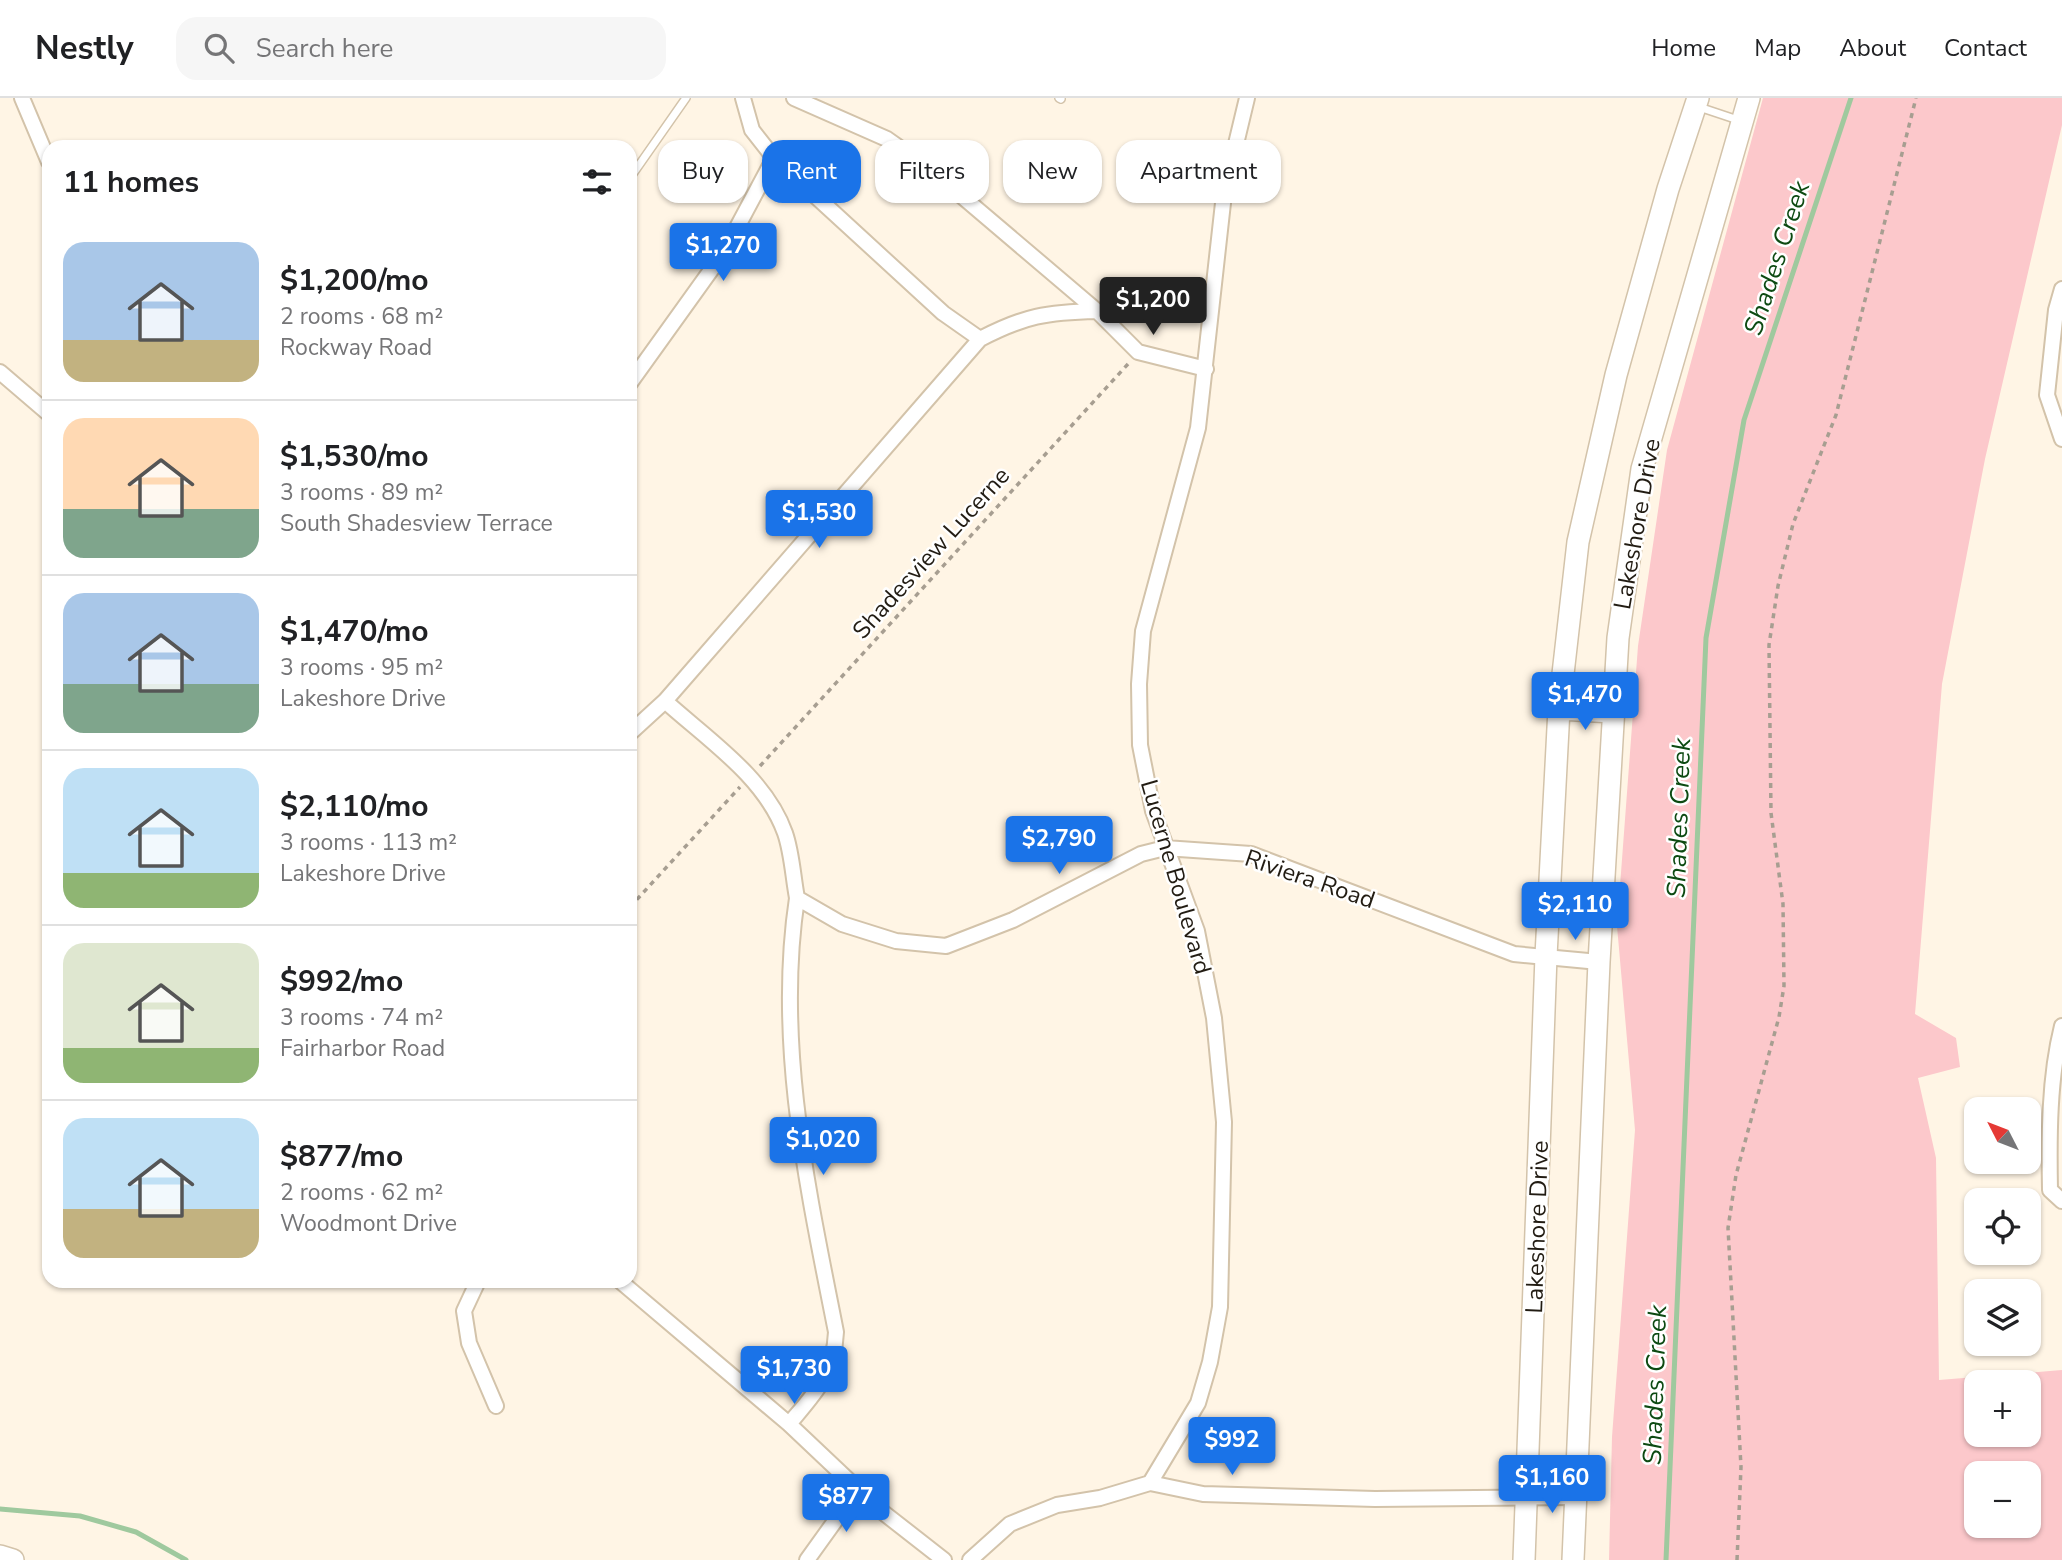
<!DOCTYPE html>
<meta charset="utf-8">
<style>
:root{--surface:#fff;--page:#f6f6f6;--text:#202124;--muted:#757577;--line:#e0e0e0;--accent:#1a73e8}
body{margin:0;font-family:"Nunito Sans",sans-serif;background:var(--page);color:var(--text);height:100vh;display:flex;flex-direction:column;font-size:26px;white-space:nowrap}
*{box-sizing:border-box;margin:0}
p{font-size:23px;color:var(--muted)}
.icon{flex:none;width:38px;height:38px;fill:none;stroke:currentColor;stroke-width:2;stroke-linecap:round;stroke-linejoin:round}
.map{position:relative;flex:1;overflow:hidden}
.details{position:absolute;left:42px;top:42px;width:595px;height:1148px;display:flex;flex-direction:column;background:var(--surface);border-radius:21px;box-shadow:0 2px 5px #0004}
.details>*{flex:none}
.guide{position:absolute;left:658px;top:42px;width:665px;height:63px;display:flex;gap:14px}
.needle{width:46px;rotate:312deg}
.controls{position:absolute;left:1964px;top:999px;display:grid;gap:14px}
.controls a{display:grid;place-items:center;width:77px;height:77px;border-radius:14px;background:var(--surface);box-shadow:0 2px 5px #0004;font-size:35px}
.price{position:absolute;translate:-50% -60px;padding:0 16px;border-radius:7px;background:var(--accent);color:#fff;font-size:23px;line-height:46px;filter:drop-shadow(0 2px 4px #0008)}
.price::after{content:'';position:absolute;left:50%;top:42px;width:21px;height:16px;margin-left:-10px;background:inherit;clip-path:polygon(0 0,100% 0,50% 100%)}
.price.active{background:#222;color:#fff}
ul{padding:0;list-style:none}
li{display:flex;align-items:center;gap:21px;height:175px;padding:0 21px}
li+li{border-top:2px solid var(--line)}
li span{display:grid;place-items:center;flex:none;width:196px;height:140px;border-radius:21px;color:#555}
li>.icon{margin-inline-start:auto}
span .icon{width:84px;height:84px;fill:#fffc;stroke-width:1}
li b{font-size:30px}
h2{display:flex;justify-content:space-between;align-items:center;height:84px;padding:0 21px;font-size:30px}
.chip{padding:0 24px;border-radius:21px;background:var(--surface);box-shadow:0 2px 5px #0004;font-size:24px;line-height:63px}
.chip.active{background:var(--accent);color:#fff}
header{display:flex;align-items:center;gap:42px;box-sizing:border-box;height:98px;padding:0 35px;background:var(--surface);border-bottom:2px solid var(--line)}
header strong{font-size:33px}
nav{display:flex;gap:38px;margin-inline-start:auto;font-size:24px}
.search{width:490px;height:63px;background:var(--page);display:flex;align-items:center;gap:18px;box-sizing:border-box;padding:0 24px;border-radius:21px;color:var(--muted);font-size:26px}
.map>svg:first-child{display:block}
.green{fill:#fcc8cb;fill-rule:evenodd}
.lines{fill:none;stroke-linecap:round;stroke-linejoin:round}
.stream{stroke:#9fc99e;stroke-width:5}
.lane-casing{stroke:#d3c3aa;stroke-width:10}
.street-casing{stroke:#d3c3aa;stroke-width:18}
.secondary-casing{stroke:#d3c3aa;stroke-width:24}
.path{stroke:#a79e91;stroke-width:3.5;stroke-dasharray:5 5;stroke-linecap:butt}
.lane{stroke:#fff;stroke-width:7}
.street{stroke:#fff;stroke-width:14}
.secondary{stroke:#fff;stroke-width:21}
.labels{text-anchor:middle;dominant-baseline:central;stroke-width:5;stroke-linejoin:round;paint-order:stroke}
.street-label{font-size:24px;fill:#221c13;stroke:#fff}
.water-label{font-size:26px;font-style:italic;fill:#0d4a12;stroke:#fff}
</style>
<header>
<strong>Nestly</strong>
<div class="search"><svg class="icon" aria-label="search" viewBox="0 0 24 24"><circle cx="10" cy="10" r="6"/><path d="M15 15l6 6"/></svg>Search here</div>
<nav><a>Home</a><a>Map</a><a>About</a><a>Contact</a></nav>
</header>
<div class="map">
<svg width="2062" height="1462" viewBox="0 0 2062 1462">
<rect width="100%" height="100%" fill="#fff5e5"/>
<path class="green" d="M1763 0H2062V27L1985 361 1942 586 1915 916 1956 940 1960 969 1918 980 1936 1060 1939 1282 2062 1272V1462H1609L1612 1339 1635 1032 1617 828 1638 548 1667 352ZM1976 1284H2028V1337H1976ZM1976 1376H2028V1428H1976Z"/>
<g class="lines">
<path class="stream" d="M0 1411 80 1418 136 1434 186 1462
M1666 1462 1706 540 1744 322 1851 0"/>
<defs>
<path id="lane" d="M1059 0 1061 1
M1699 9 1741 23
M630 80 686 0"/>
<path id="street" d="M22 0 49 64
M743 0 752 32 774 60 943 215 980 241
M794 0 887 41 931 72 1097 213 1138 254 1206 271
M2062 191 2056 212 2047 297 2062 341
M0 274 49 316
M630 285 724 154 774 60
M665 603C707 641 765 679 785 735 792 755 793 779 797 800L842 826 896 843 946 848 1013 822 1141 756 1165 750 1251 756 1514 856 1599 864
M630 635 665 603 980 241C1024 218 1047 214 1097 213
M2062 928C2049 980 2049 1038 2050 1092L2062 1103
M478 1183 464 1213 469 1245 496 1308
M620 1183 789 1326 880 1412 944 1462
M789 1326C815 1295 834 1277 836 1234 808 1092 775 945 797 800
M1150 1385 1198 1305 1210 1264 1220 1209 1224 1024 1214 920 1197 833 1153 713 1140 647 1139 586 1143 533 1198 330 1224 96 1247 0
M807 1462 858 1391
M970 1462 1010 1426 1057 1407 1100 1400 1150 1385 1203 1396 1375 1401 1576 1399"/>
<path id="secondary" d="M1559 611 1613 614
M0 1458 13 1462
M1524 1462 1546 858 1559 611 1578 444 1616 277 1668 91 1698 0
M1573 1462 1599 864 1618 540 1642 371 1749 0"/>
</defs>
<use href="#lane" class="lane-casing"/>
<use href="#street" class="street-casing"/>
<use href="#secondary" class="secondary-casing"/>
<path class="path" d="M760 668 1128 266
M630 809 740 689
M1737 1462 1741 1369 1728 1130 1736 1077 1779 919 1784 888 1783 806 1771 715 1769 547 1778 488 1793 426 1836 317 1916 0"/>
<use href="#lane" class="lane"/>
<use href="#street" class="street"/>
<use href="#secondary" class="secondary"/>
</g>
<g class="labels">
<g class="street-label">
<text transform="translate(1637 426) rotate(-80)">Lakeshore Drive</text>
<text transform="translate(931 455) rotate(-48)">Shadesview Lucerne</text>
<text transform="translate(1176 779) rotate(74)">Lucerne Boulevard</text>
<text transform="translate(1310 781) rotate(19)">Riviera Road</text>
<text transform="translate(1537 1129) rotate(-88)">Lakeshore Drive</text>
</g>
<g class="water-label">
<text transform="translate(1777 160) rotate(-72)">Shades Creek</text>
<text transform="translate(1679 720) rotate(-88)">Shades Creek</text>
<text transform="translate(1655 1287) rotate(-88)">Shades Creek</text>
</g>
</g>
</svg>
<div class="controls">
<a><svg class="needle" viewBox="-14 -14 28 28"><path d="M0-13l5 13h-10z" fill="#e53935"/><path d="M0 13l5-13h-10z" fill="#757577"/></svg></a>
<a><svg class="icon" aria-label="locate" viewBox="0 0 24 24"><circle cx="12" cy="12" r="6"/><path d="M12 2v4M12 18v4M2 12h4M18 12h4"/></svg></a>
<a><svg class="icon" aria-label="layers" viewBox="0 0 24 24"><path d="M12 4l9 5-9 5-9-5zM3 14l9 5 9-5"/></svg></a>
<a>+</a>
<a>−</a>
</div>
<b class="price" style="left:723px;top:185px">$1,270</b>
<b class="price active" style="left:1153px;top:239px">$1,200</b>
<b class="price" style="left:819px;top:452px">$1,530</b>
<b class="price" style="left:1585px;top:634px">$1,470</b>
<b class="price" style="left:1059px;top:778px">$2,790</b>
<b class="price" style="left:1575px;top:844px">$2,110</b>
<b class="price" style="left:823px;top:1079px">$1,020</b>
<b class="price" style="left:794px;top:1308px">$1,730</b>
<b class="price" style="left:1232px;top:1379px">$992</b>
<b class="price" style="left:1552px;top:1417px">$1,160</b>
<b class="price" style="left:846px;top:1436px">$877</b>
<div class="guide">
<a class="chip">Buy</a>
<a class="chip active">Rent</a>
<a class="chip">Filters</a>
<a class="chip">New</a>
<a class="chip">Apartment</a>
</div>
<section class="details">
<h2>11 homes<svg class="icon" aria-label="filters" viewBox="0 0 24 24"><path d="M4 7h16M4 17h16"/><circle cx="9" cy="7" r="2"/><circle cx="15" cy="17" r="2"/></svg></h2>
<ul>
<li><span style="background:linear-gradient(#a9c7e8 70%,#c2b280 0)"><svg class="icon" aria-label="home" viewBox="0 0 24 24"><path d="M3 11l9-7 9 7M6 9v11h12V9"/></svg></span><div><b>$1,200/mo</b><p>2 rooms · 68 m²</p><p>Rockway Road</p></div></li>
<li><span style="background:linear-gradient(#ffd9b3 65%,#7fa58c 0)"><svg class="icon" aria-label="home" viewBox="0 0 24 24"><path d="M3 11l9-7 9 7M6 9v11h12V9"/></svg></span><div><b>$1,530/mo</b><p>3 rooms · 89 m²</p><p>South Shadesview Terrace</p></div></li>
<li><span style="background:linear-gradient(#a9c7e8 65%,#7fa58c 0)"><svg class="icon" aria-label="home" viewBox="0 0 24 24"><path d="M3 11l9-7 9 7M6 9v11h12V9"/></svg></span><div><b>$1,470/mo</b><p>3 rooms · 95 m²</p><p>Lakeshore Drive</p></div></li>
<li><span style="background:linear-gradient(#bfe0f5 75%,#8fb573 0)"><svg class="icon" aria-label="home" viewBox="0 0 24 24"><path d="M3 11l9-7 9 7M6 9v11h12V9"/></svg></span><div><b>$2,110/mo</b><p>3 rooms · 113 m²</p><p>Lakeshore Drive</p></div></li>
<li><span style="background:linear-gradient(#dfe7d0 75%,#8fb573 0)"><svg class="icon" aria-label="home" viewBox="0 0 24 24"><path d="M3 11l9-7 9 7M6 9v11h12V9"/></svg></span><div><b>$992/mo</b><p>3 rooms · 74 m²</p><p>Fairharbor Road</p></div></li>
<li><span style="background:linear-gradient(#bfe0f5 65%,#c2b280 0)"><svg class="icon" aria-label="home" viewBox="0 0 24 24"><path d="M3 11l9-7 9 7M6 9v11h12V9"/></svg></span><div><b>$877/mo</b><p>2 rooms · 62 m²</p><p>Woodmont Drive</p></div></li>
</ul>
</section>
</div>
